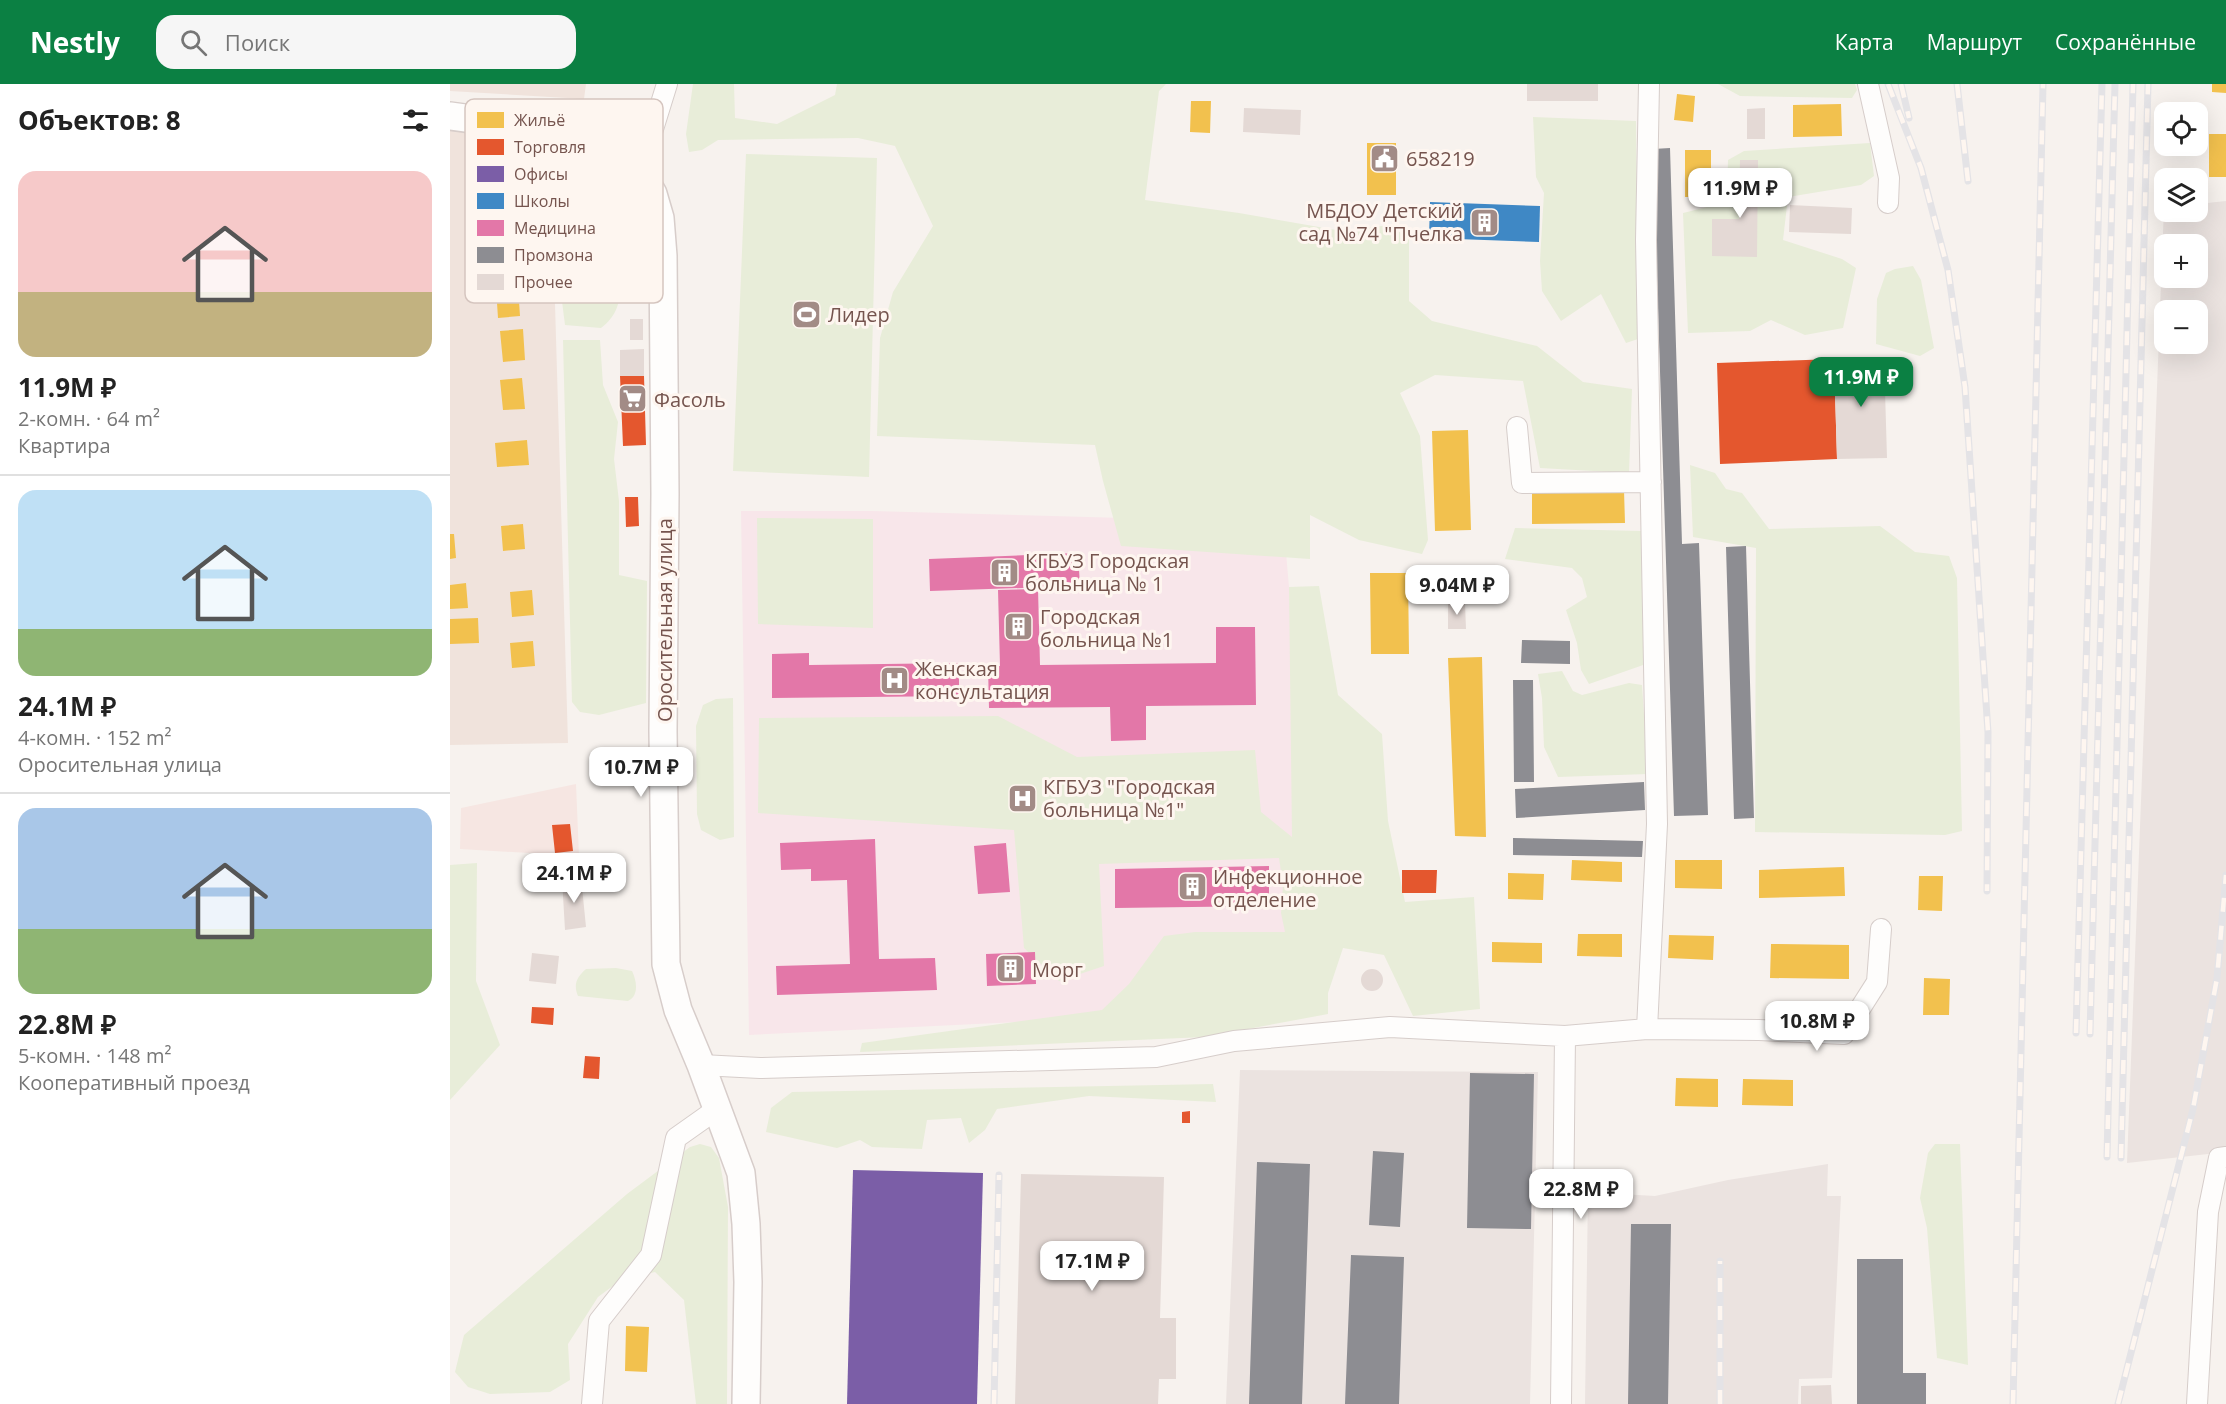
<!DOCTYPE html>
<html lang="ru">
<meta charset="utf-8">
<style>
:root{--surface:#fff;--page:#f6f6f6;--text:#222;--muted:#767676;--line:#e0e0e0;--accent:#0b8043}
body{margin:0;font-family:"Open Sans",sans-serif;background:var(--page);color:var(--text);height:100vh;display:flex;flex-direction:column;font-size:22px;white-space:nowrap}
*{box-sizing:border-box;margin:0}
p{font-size:20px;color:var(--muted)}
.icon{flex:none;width:33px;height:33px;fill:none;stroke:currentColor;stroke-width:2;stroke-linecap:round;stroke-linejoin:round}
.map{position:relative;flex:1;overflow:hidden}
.sheet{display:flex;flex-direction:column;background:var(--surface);width:450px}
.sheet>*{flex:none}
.fabs{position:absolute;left:1704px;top:18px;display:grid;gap:12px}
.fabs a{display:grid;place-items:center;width:54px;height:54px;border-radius:12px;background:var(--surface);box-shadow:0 6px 24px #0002;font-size:30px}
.price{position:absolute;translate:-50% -51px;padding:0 14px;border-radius:12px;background:#fff;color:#222;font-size:20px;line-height:39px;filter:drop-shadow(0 2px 3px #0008)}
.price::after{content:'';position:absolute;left:50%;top:36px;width:18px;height:14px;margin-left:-9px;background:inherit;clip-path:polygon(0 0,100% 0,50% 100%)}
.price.selected{background:var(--accent);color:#fff}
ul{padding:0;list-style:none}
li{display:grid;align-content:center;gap:12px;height:318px;padding:0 18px}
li+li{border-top:2px solid var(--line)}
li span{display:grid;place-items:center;height:186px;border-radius:18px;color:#555}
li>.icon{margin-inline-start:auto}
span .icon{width:108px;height:108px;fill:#fffc;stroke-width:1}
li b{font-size:26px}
h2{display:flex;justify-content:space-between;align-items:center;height:72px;padding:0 18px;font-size:26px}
header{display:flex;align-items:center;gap:36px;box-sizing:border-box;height:84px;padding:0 30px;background:var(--accent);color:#fff}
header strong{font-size:28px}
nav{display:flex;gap:33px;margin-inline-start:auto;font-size:21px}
.search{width:420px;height:54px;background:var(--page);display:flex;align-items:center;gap:15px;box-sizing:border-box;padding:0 21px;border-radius:18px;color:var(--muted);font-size:22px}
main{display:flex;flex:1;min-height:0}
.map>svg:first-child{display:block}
.residential{fill:#f0e3dc}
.commercial{fill:#f6e6e2}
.industrial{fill:#ebe3e0;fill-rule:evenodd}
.medical{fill:#f8e6ea}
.green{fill:#e8edd9}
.homes{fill:#f2c14e}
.shops{fill:#e4572e}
.offices{fill:#7b5ea7}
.schools{fill:#3f88c5}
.health{fill:#e377a8}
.industry{fill:#8d8d92}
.building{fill:#e4d9d5}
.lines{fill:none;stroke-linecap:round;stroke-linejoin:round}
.street-casing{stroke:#d6cdca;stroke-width:22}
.secondary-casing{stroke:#d7cdca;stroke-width:30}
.street{stroke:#fefdfc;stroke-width:20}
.secondary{stroke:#fefdfc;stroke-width:27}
.rail-casing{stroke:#e4e3e6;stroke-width:7}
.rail{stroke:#fef6f0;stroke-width:4.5;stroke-dasharray:14;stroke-linecap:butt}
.labels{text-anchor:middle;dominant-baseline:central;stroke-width:6;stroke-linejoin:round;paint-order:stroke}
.poi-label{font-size:20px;fill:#75544e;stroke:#fef6f0;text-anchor:start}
.street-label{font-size:20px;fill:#75544e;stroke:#fef6f0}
.key{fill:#fef6f0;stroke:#d5c5bf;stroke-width:1.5}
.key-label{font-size:16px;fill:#75544e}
</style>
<header>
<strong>Nestly</strong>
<div class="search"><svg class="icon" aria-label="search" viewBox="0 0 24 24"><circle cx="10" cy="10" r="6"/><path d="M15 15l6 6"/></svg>Поиск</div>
<nav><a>Карта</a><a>Маршрут</a><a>Сохранённые</a></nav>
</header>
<main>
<section class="sheet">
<h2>Объектов: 8<svg class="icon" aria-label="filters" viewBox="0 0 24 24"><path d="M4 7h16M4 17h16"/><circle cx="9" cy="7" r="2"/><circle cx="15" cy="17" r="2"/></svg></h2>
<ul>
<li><span style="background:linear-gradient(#f6c9c9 65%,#c2b280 0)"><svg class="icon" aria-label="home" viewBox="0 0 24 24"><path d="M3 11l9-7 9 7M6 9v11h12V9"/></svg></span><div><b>11.9M ₽</b><p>2-комн. · 64 m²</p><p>Квартира</p></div></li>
<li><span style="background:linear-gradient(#bfe0f5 75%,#8fb573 0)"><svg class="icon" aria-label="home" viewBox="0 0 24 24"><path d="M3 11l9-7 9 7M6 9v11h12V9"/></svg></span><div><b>24.1M ₽</b><p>4-комн. · 152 m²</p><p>Оросительная улица</p></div></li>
<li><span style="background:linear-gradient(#a9c7e8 65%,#8fb573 0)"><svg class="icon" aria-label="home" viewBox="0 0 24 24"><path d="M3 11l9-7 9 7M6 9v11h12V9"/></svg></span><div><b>22.8M ₽</b><p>5-комн. · 148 m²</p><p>Кооперативный проезд</p></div></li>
</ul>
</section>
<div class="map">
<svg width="1776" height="1320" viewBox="0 0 1776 1320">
<rect width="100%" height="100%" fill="#f7f2ee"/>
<path class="residential" d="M0 0H136L134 15 0 7Z
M0 42 100 51 118 659 0 661Z"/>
<path class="commercial" d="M126 700 129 772 10 765 11 724Z"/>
<path class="industrial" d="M1776 117V1068L1677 1079 1714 123V128H1748V120ZM1714 160H1748V194H1714ZM1714 226H1748V260H1714Z
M790 986 1088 988 1080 1320H776Z
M1378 1080 1377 1112H1391L1382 1294 1349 1295 1348 1320H1135L1138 1108 1205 1112 1278 1096Z"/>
<path class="medical" d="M291 427H422L674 434 834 446 839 503 860 924 299 951Z"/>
<path class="green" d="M243 0H284L285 34 327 40 385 11 387 0H716L709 7 695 116 789 129 892 147 940 141 959 155V217L982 237 1087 262 1133 298 1182 305 1179 389 1090 384 1073 297 985 291 950 309 970 352 978 456 972 470 909 456 860 431V475L671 462 653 397 645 361 427 352 430 254 443 208 483 142 445 62 408 54 268 56 252 66 239 68 236 50Z
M1268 0H1405L1407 6 1402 14 1290 12Z
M1083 33 1186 37 1188 255 1176 259 1151 210 1111 237 1092 207 1090 177 1094 109 1086 93Z
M1420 59 1424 92 1411 101 1338 113 1333 156 1392 175 1406 184 1393 244 1355 251 1321 236 1300 247 1238 249 1233 129 1277 118 1278 76 1294 67Z
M296 70 427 74 419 393 283 387Z
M121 86C133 88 151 91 158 103 165 114 173 133 171 146 171 152 168 158 168 164 170 193 178 224 151 244L115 241 102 138 101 87Z
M1463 182 1471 196 1484 264 1470 272 1426 260 1427 215 1436 189 1445 185Z
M113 256H150L153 301 168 338 164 375 169 417V491L197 497 196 619 149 631 130 628 122 618Z
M1240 381 1265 389 1276 405 1292 409 1319 445 1430 442 1465 468 1499 472 1507 494 1512 747 1495 751 1305 748 1306 464 1243 453Z
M307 434 423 435V544L308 540Z
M1065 444 1191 447 1196 580 1139 600 1131 586 1127 559 1116 526 1137 513 1132 494 1122 484 1055 475Z
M869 502 888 611 932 650 938 737 955 818 1024 813 1030 925 963 932 934 871 893 864 878 909V930L755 953 410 968 412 959 652 926 679 900 714 852 745 848H835L831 829 833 801 829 774 649 780 654 882 609 897 574 864 564 746 308 729 309 634 548 632 627 673 805 666 811 728 842 753 839 503Z
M1112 587 1123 607 1132 611 1179 599 1192 601 1198 690 1108 693 1094 663 1092 614 1088 590Z
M283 614 284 753 270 756 251 746 247 730 246 642 253 621 266 615Z
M27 779 26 897 50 961 0 1016V781Z
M166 884 182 887C187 897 189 912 178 917L128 912C123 900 127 893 136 885Z
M763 1000 766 1018 639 1012 547 1025 535 1046 519 1059 511 1034 477 1036 472 1065 422 1063 410 1056 387 1064 316 1048 321 1024 342 1008Z
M250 1060 261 1063 269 1074 278 1123 277 1320H246L234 1216 205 1188 171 1196 148 1213 118 1260 120 1296 100 1308 40 1310 18 1303 5 1288 14 1251 177 1110 240 1063Z
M1485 1060H1510L1518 1281 1487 1274 1477 1144 1470 1114 1478 1069Z"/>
<path class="homes" d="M1762 0H1776V9L1762 8Z
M1227 10 1245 12 1243 38 1224 36Z
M741 17H761L760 49 740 48Z
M1391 20 1392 52 1343 53V21Z
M1759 50H1776V93H1759Z
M917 59H946V111H917Z
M1235 66H1261V113H1235Z
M68 202 70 232 48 234 46 204Z
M73 245 75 276 53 278 50 247Z
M72 294 75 325 53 326 50 296Z
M1018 346 1021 446 985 447 982 347Z
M77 356 79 381 47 383 45 359Z
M1174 406 1175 439 1082 440V407Z
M73 440 75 465 53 467 51 442Z
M0 450H4L6 474 0 475Z
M920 489H958L959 570H921Z
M16 499 18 524 0 525V501Z
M82 506 84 531 62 533 60 508Z
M28 534 29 559 0 560V535Z
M83 557 85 582 62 584 60 559Z
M1032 573 1036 753 1005 752 998 574Z
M1122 776 1172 778V798L1121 796Z
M1225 776H1272V805L1225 804Z
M1394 783 1395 812 1309 814V786Z
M1058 789 1094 790 1093 816 1058 815Z
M1469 792H1493L1492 827 1468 826Z
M1128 850H1172V873L1127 872Z
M1219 851 1264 852 1263 876 1218 874Z
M1042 858 1092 859V879L1042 878Z
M1321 860 1399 861V895L1320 894Z
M1474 894 1500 895 1499 931H1473Z
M1226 994 1268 995V1023L1225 1022Z
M1293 995 1343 996V1022L1292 1021Z
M176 1242 199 1243 197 1288 175 1287Z"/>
<path class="shops" d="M1384 275 1387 375 1270 380 1267 279Z
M170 292H194L196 361 173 362Z
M175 413H188L189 442 176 443Z
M120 740 123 767 105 769 102 741Z
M952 786H987L986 809H952Z
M82 923 104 924 103 941 81 939Z
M135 972 150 973 149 995 133 994Z
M740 1027V1039H732V1028Z"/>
<path class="offices" d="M403 1086 533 1089 527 1320H397Z"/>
<path class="schools" d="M980 118 1090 122 1089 158 979 154Z"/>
<path class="health" d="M628 469 630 502 480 507 479 475Z
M588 505 590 581 766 579V543H805L806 621 696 622V656L661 657 660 623 539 624 538 582H550L548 506Z
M359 569V581L509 579V612L322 614V570Z
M425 755 429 875 485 874 487 906 327 911 326 882 400 880 397 796 361 797V785L331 786 330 759Z
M556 759 560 808 528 810 524 762Z
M819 782V822L665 824V785Z
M585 868 586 900 537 902 536 870Z"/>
<path class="industry" d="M1220 64 1232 460 1249 459 1258 731 1224 732 1203 65Z
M1296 462 1304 734 1284 735 1276 463Z
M1072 556 1120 557V580L1071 579Z
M1063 596H1083L1084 698H1064Z
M1194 698 1195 726 1066 734 1065 705Z
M1063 754 1193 757 1192 773 1063 771Z
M1020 989 1084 990 1081 1145 1017 1144Z
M923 1067 954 1069 950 1143 919 1141Z
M807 1078 860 1080 852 1320H799Z
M1181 1140H1221L1218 1320H1178Z
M901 1171 954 1173 949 1320H895Z
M1407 1175H1453V1289H1476V1320H1407Z"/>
<path class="building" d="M1077 0H1148V17H1077Z
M794 24 851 26 850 51 793 48Z
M1315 24V55H1297V25Z
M1290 76H1308L1307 173 1262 172V135H1289Z
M1340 121 1402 124 1401 150 1339 148Z
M180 235H193V256H180Z
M194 265V292H170V266Z
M1434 273 1437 374 1387 375 1384 275Z
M998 519H1015L1016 545H998Z
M131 793 136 843 115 846 112 795Z
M82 869 109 872 106 900 79 897Z
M911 896a11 11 0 1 1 22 0a11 11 0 1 1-22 0Z
M571 1090 714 1093 710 1234H726V1295H709L708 1320H565Z
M1381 1301 1382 1320H1351V1302Z"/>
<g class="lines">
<defs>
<path id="street" d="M1418 0 1439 94 1438 119
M190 87 217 0
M1067 343 1072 399 1201 398
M1197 945 1309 946 1394 950 1427 898 1431 845
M251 981 310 984 706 973 784 957 940 943 1115 952 1197 945 1207 740 1196 156 1199 0
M142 1320 149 1237 201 1171 226 1054 267 1025
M1111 1320 1115 952
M1747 1320 1758 1128 1769 1074 1776 1073"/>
<path id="secondary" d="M0 32 89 44 154 61 172 71 190 87 203 110 210 134 213 172 215 410 213 647 216 880 228 926 251 981 291 1089 296 1140 298 1198 296 1320"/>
</defs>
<use href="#street" class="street-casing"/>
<use href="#secondary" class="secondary-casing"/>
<use href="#street" class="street"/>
<use href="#secondary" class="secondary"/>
<defs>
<path id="rail" d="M1438 0 1471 84 1498 186 1515 303 1538 648 1537 807
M1451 0 1459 34
M1507 0 1518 97
M1626 949 1652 0
M1640 950 1665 0
M1657 1073 1683 0
M1671 1074 1698 0
M544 1320 549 1091
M1270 1320V1177
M1563 1320 1593 0
M1668 1320 1743 1025 1767 894 1776 791"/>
</defs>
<use href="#rail" class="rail-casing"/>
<use href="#rail" class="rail"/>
</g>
<defs>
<symbol id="civic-square" viewBox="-11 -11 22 22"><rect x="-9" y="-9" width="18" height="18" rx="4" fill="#a28b86" stroke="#fef6f0"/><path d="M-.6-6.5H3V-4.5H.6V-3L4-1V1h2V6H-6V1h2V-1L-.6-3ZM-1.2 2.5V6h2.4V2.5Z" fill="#fff"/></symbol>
<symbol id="building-square" viewBox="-11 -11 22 22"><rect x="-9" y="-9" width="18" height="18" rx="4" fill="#a28b86" stroke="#fef6f0"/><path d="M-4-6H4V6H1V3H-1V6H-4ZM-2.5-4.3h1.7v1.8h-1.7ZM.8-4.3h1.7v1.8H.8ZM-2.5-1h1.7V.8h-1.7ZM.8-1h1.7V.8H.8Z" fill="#fff"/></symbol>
<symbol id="stadium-square" viewBox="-11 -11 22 22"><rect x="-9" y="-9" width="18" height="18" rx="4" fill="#a28b86" stroke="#fef6f0"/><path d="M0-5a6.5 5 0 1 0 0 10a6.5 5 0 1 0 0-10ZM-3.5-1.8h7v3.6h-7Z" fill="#fff"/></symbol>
<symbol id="supermarket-square" viewBox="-11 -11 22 22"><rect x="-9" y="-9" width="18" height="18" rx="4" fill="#a28b86" stroke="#fef6f0"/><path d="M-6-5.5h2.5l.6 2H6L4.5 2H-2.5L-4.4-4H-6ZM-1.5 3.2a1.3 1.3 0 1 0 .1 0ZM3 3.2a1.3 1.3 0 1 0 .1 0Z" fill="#fff"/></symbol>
<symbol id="hospital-square" viewBox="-11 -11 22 22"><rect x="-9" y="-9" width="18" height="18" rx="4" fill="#a28b86" stroke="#fef6f0"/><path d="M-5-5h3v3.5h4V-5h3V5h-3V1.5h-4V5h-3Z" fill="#fff"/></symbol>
</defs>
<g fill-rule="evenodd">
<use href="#civic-square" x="918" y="58" width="33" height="33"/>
<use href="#building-square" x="1018" y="122" width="33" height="33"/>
<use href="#stadium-square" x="340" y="214" width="33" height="33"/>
<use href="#supermarket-square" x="166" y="298" width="33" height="33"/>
<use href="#building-square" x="538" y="472" width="33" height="33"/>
<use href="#building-square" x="552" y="526" width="33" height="33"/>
<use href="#hospital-square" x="428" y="580" width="33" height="33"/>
<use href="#hospital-square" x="556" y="698" width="33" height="33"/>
<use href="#building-square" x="726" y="786" width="33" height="33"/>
<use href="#building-square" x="544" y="868" width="33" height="33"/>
</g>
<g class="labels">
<g class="poi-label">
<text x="956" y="74">658219</text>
<text x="1013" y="126" text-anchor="end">МБДОУ Детский<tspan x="1013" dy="23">сад №74 "Пчелка</tspan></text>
<text x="378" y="230">Лидер</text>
<text x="204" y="315">Фасоль</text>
<text x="575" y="476">КГБУЗ Городская<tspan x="575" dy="23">больница № 1</tspan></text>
<text x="590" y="532">Городская<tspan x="590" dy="23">больница №1</tspan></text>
<text x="465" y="584">Женская<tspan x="465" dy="23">консультация</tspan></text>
<text x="593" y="702">КГБУЗ "Городская<tspan x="593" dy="23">больница №1"</tspan></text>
<text x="763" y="792">Инфекционное<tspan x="763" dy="23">отделение</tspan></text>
<text x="582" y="885">Морг</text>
</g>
<g class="street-label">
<text transform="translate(214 536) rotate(-90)">Оросительная улица</text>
</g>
</g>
<rect x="15" y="15" width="198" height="204" rx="9" class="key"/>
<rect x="27" y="28" width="27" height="16" fill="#f2c14e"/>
<rect x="27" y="55" width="27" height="16" fill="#e4572e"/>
<rect x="27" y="82" width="27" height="16" fill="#7b5ea7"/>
<rect x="27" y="109" width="27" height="16" fill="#3f88c5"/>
<rect x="27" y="136" width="27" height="16" fill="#e377a8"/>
<rect x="27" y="163" width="27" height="16" fill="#8d8d92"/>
<rect x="27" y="190" width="27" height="16" fill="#e4d9d5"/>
<g class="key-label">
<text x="64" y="42">Жильё</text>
<text x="64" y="69">Торговля</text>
<text x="64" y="96">Офисы</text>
<text x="64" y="123">Школы</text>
<text x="64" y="150">Медицина</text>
<text x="64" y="177">Промзона</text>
<text x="64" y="204">Прочее</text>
</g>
</svg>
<div class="fabs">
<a><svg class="icon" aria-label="locate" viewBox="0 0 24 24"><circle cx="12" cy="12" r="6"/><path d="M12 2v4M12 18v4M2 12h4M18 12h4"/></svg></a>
<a><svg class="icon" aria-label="layers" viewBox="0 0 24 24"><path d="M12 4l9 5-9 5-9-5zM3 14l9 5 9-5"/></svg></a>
<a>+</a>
<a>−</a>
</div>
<b class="price" style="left:1290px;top:135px">11.9M ₽</b>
<b class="price selected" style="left:1411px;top:324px">11.9M ₽</b>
<b class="price" style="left:1007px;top:532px">9.04M ₽</b>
<b class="price" style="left:191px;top:714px">10.7M ₽</b>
<b class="price" style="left:124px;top:820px">24.1M ₽</b>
<b class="price" style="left:1367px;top:968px">10.8M ₽</b>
<b class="price" style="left:1131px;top:1136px">22.8M ₽</b>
<b class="price" style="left:642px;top:1208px">17.1M ₽</b>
</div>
</main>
